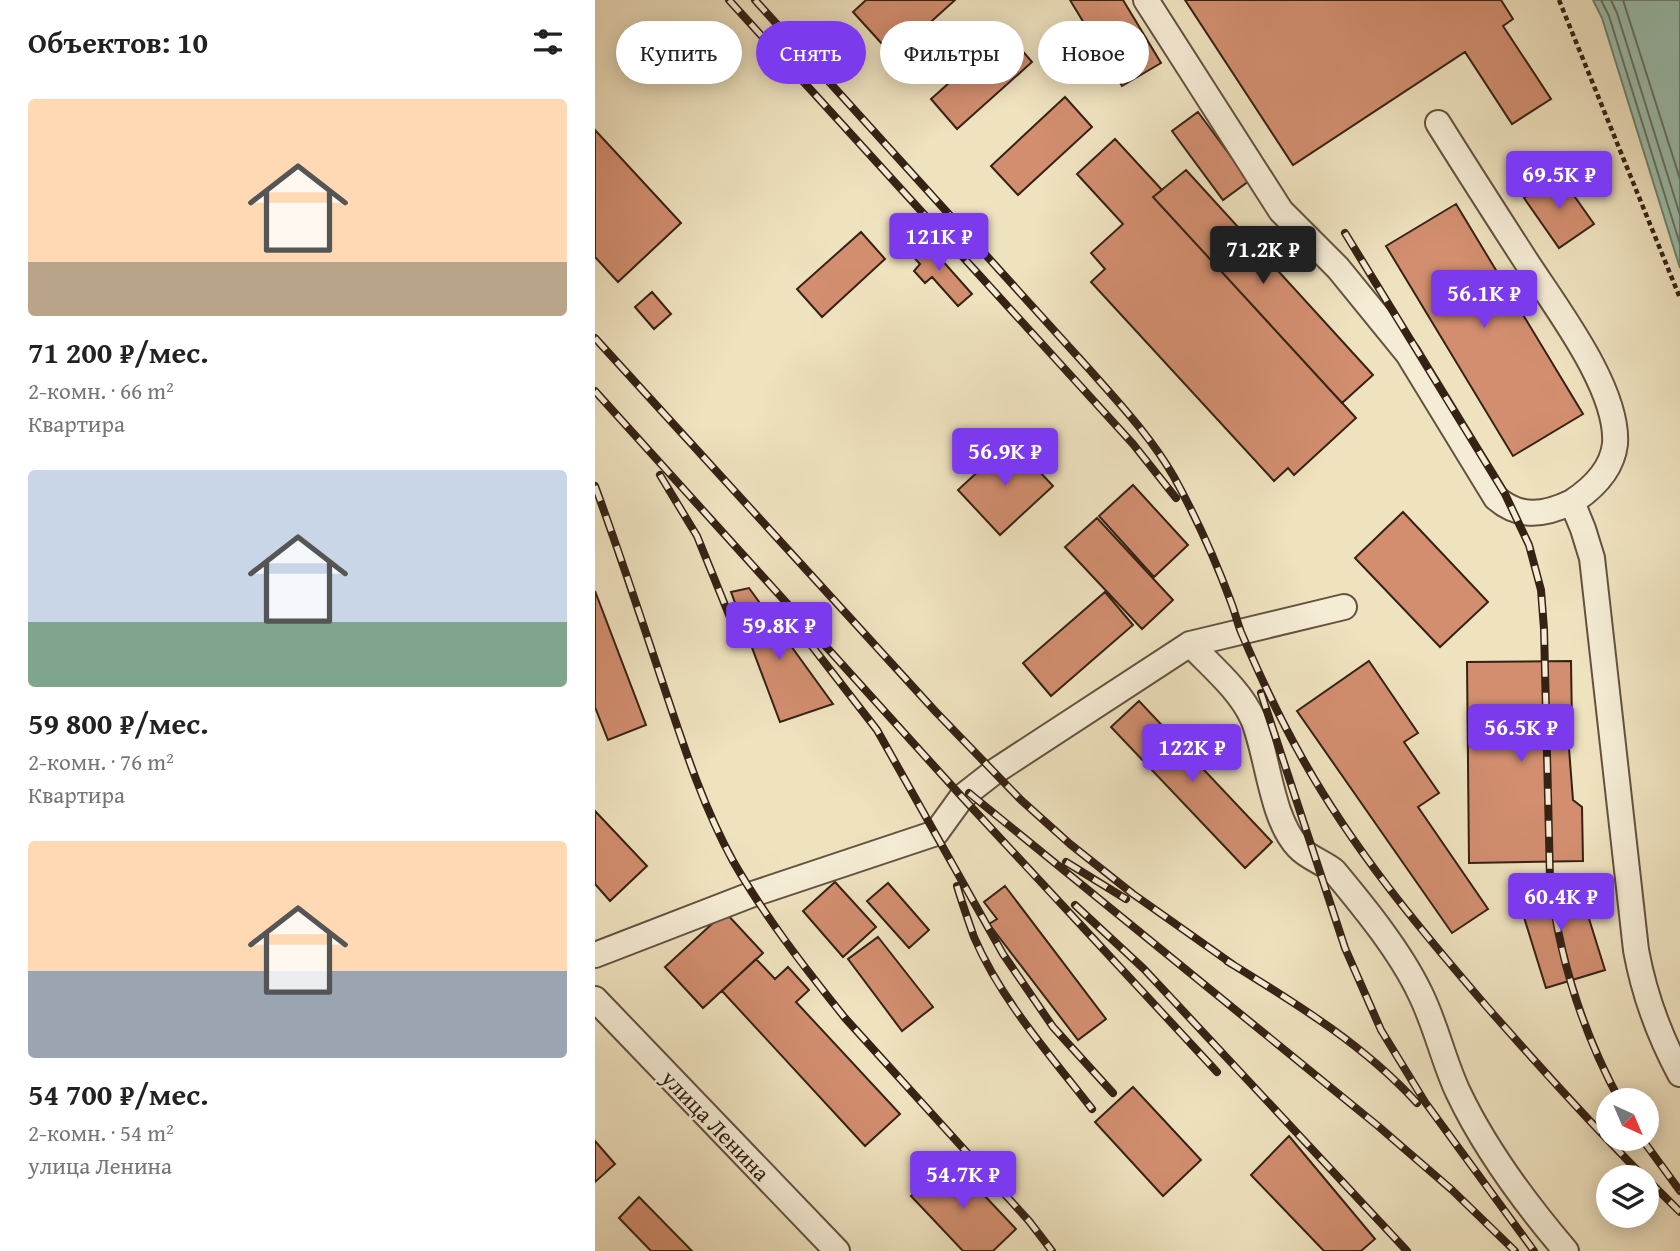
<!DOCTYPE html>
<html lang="ru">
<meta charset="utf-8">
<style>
:root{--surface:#fff;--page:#f2f2f2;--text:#222;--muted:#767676;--accent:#7c3aed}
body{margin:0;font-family:"Gentium Book Plus",serif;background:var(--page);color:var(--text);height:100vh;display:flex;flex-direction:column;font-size:26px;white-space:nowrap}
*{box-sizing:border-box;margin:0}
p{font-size:23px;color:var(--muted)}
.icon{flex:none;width:38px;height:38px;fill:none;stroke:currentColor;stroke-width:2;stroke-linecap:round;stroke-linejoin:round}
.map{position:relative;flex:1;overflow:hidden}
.panel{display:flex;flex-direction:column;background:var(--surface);width:595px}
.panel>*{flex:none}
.hud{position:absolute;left:21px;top:21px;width:665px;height:63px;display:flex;gap:14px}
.needle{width:46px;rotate:136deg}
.buttons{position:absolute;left:1001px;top:1088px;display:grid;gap:14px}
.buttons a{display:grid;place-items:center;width:63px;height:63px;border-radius:50%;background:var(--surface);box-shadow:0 4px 18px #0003;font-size:35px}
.price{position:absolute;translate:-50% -60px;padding:0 16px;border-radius:7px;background:var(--accent);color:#fff;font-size:23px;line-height:46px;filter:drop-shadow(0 2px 4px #0008)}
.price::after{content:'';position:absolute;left:50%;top:42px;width:21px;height:16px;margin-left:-10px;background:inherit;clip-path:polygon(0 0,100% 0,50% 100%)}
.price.on{background:#222;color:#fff}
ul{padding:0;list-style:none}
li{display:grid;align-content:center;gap:14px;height:371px;padding:0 28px}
li span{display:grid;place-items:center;height:217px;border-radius:7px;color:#555}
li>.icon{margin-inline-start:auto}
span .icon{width:126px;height:126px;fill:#fffc;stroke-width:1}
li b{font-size:30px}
h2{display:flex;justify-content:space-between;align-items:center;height:84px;padding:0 28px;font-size:30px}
.pill{padding:0 24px;border-radius:32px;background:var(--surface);box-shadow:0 4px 18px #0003;font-size:24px;line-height:63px}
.pill.on{background:var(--accent);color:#fff}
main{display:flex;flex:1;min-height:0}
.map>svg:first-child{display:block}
.water{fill:#9abead;stroke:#728070;stroke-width:2}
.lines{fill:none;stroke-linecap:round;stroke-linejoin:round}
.shore{stroke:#687060;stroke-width:2}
.building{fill:#d28e6f;stroke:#362214;stroke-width:2}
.minor-casing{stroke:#64523f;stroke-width:28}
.path{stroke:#362214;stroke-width:4.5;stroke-dasharray:5 3.5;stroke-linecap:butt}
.minor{stroke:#f5ecd5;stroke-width:24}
.rail-casing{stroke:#362214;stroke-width:8}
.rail{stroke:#f5ecd5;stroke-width:5;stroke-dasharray:16;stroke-linecap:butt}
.labels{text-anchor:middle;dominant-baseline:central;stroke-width:5;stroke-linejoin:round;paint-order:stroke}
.street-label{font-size:23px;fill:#362214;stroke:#f5ecd5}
</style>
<main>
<section class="panel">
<h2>Объектов: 10<svg class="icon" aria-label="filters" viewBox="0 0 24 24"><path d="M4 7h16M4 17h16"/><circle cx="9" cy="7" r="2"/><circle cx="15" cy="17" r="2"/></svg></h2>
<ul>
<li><span style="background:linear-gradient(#ffd9b3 75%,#b9a48a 0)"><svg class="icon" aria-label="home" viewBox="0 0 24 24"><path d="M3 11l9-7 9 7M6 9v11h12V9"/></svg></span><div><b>71 200 ₽/мес.</b><p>2-комн. · 66 m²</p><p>Квартира</p></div></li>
<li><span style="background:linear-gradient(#c9d6e8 70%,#7fa58c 0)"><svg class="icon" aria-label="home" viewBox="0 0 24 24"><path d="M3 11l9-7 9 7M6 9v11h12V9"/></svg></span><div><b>59 800 ₽/мес.</b><p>2-комн. · 76 m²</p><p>Квартира</p></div></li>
<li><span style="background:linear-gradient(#ffd9b3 60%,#9aa5b1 0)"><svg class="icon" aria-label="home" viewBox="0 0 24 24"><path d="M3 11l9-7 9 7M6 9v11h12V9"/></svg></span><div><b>54 700 ₽/мес.</b><p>2-комн. · 54 m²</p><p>улица Ленина</p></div></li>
</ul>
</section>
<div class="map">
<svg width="1085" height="1251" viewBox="0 0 1085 1251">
<rect width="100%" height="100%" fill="#efe2bf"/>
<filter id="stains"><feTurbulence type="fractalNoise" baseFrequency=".00286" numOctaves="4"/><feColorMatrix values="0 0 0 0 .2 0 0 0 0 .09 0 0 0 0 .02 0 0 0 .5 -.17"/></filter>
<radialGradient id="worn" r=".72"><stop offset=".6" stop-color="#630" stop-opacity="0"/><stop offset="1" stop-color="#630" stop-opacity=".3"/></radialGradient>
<path class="water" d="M998 0H1085V268L1007 18Z"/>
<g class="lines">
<path class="shore" d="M1006 0 1014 16 1085 244
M1016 0 1022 13 1085 215
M1028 0 1085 179"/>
</g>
<path class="building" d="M271 0H360L298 56 258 12Z
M475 0H528L566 63 527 86Z
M590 0H906L918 19 908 26 956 99 917 124 870 52 698 165Z
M411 32 437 62 362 129 336 99Z
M470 97 497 127 423 195 396 166Z
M603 112 654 181 628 200 577 131Z
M0 130 86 223 23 282 0 257Z
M520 139 567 190 558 197 761 418 699 475 693 468 679 481 496 282 510 269 496 253 528 224 482 174Z
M591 170 778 375 747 403 558 197Z
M963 173 999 224 964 248 929 198Z
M861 204 988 414 918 456 791 246Z
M266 232 290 259 227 317 202 289Z
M329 240 377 294 363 306 337 277 330 283 319 271 325 264 315 253Z
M57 292 76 314 59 329 40 307Z
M416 441 458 486 405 535 363 490Z
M538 485 593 545 559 577 504 516Z
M808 512 893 602 845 647 760 558Z
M502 518 578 600 547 629 470 547Z
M154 588 238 704 185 722 136 592Z
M0 591 51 725 13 740 0 707Z
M510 592 538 625 456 696 428 663Z
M774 661 823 733 809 742 844 793 823 807 893 909 857 933 702 711Z
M976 661 977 727 973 736 978 800 987 807 988 861 874 863 872 662Z
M544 701 677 842 650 868 516 727Z
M0 811 52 866 15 901 0 884Z
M981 877 1010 970 951 988 922 895Z
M240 882 281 927 248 957 208 911Z
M293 883 334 930 314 948 272 901Z
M410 886 511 1019 483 1040 394 924 402 919 389 902Z
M130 912 168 953 108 1008 70 967Z
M283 937 338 1007 307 1031 253 959Z
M161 959 180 979 193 967 214 990 201 1002 305 1114 270 1146 127 991Z
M538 1087 606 1160 568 1196 500 1122Z
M694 1136 780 1239 766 1251H729L656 1175Z
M0 1141 20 1164 0 1182Z
M355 1159 421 1229 398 1251H368L316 1196Z
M44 1197 97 1251H56L24 1218Z"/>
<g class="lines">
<defs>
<path id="minor" d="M551 0 686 211 743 268 813 354 901 498C925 519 950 515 977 502L988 529 997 558 1041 950C1049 994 1064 1035 1085 1074
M843 123C871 168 900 213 929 258 959 305 1024 388 1020 444 1017 470 997 489 977 502
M595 644C617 667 645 690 658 719 673 755 676 819 703 847 713 858 728 862 739 871 769 907 805 951 825 993 841 1025 848 1060 863 1092 891 1151 930 1203 971 1251
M0 955 158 894 341 833 367 797 399 772 595 644 749 607
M0 999 242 1251"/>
</defs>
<use href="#minor" class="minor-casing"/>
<path class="path" d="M964 0 1085 298"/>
<use href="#minor" class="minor"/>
<defs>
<path id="rail" d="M134 0 538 444 581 498
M160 0 494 369C524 403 556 437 579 477 601 517 620 559 636 602 640 612 642 622 646 632 664 674 684 717 706 756 757 848 824 928 892 1007 943 1065 995 1123 1050 1178
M750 233 910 494 934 545 946 590 949 629 955 879C964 958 987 1031 1025 1101
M0 338 340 711 426 800 475 844 538 894 640 966
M0 391 367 797 622 1072
M65 475 102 536 145 642
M0 486C25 554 48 624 71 693 90 750 109 808 138 861 170 917 210 968 250 1018L434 1221 457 1251
M216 645 282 730 408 954 458 1027 518 1093
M666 693 750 948 786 1030 830 1102 939 1251
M374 793 783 1126 857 1190 920 1251
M471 862 531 899
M362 886C367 903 373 920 379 937 406 1000 455 1055 497 1109
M480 905 549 969 812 1251
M632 961C700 1003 768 1044 822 1103
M1047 1139 1085 1191
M1052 1179 1085 1212"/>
</defs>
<use href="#rail" class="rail-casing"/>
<use href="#rail" class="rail"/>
</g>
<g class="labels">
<g class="street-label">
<text transform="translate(121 1125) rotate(46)">улица Ленина</text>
</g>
</g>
<rect width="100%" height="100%" filter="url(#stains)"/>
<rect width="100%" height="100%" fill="url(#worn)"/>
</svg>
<div class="buttons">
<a><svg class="needle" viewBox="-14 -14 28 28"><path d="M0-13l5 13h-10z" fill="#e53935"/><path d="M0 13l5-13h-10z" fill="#767676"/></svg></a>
<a><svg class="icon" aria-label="layers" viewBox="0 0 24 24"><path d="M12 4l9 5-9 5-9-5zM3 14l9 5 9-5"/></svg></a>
</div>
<b class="price" style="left:964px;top:211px">69.5K ₽</b>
<b class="price" style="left:344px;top:273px">121K ₽</b>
<b class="price on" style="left:668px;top:286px">71.2K ₽</b>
<b class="price" style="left:889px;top:330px">56.1K ₽</b>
<b class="price" style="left:410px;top:488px">56.9K ₽</b>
<b class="price" style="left:184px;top:662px">59.8K ₽</b>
<b class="price" style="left:926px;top:764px">56.5K ₽</b>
<b class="price" style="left:597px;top:784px">122K ₽</b>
<b class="price" style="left:966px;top:933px">60.4K ₽</b>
<b class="price" style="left:368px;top:1211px">54.7K ₽</b>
<div class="hud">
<a class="pill">Купить</a>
<a class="pill on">Снять</a>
<a class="pill">Фильтры</a>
<a class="pill">Новое</a>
</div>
</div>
</main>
